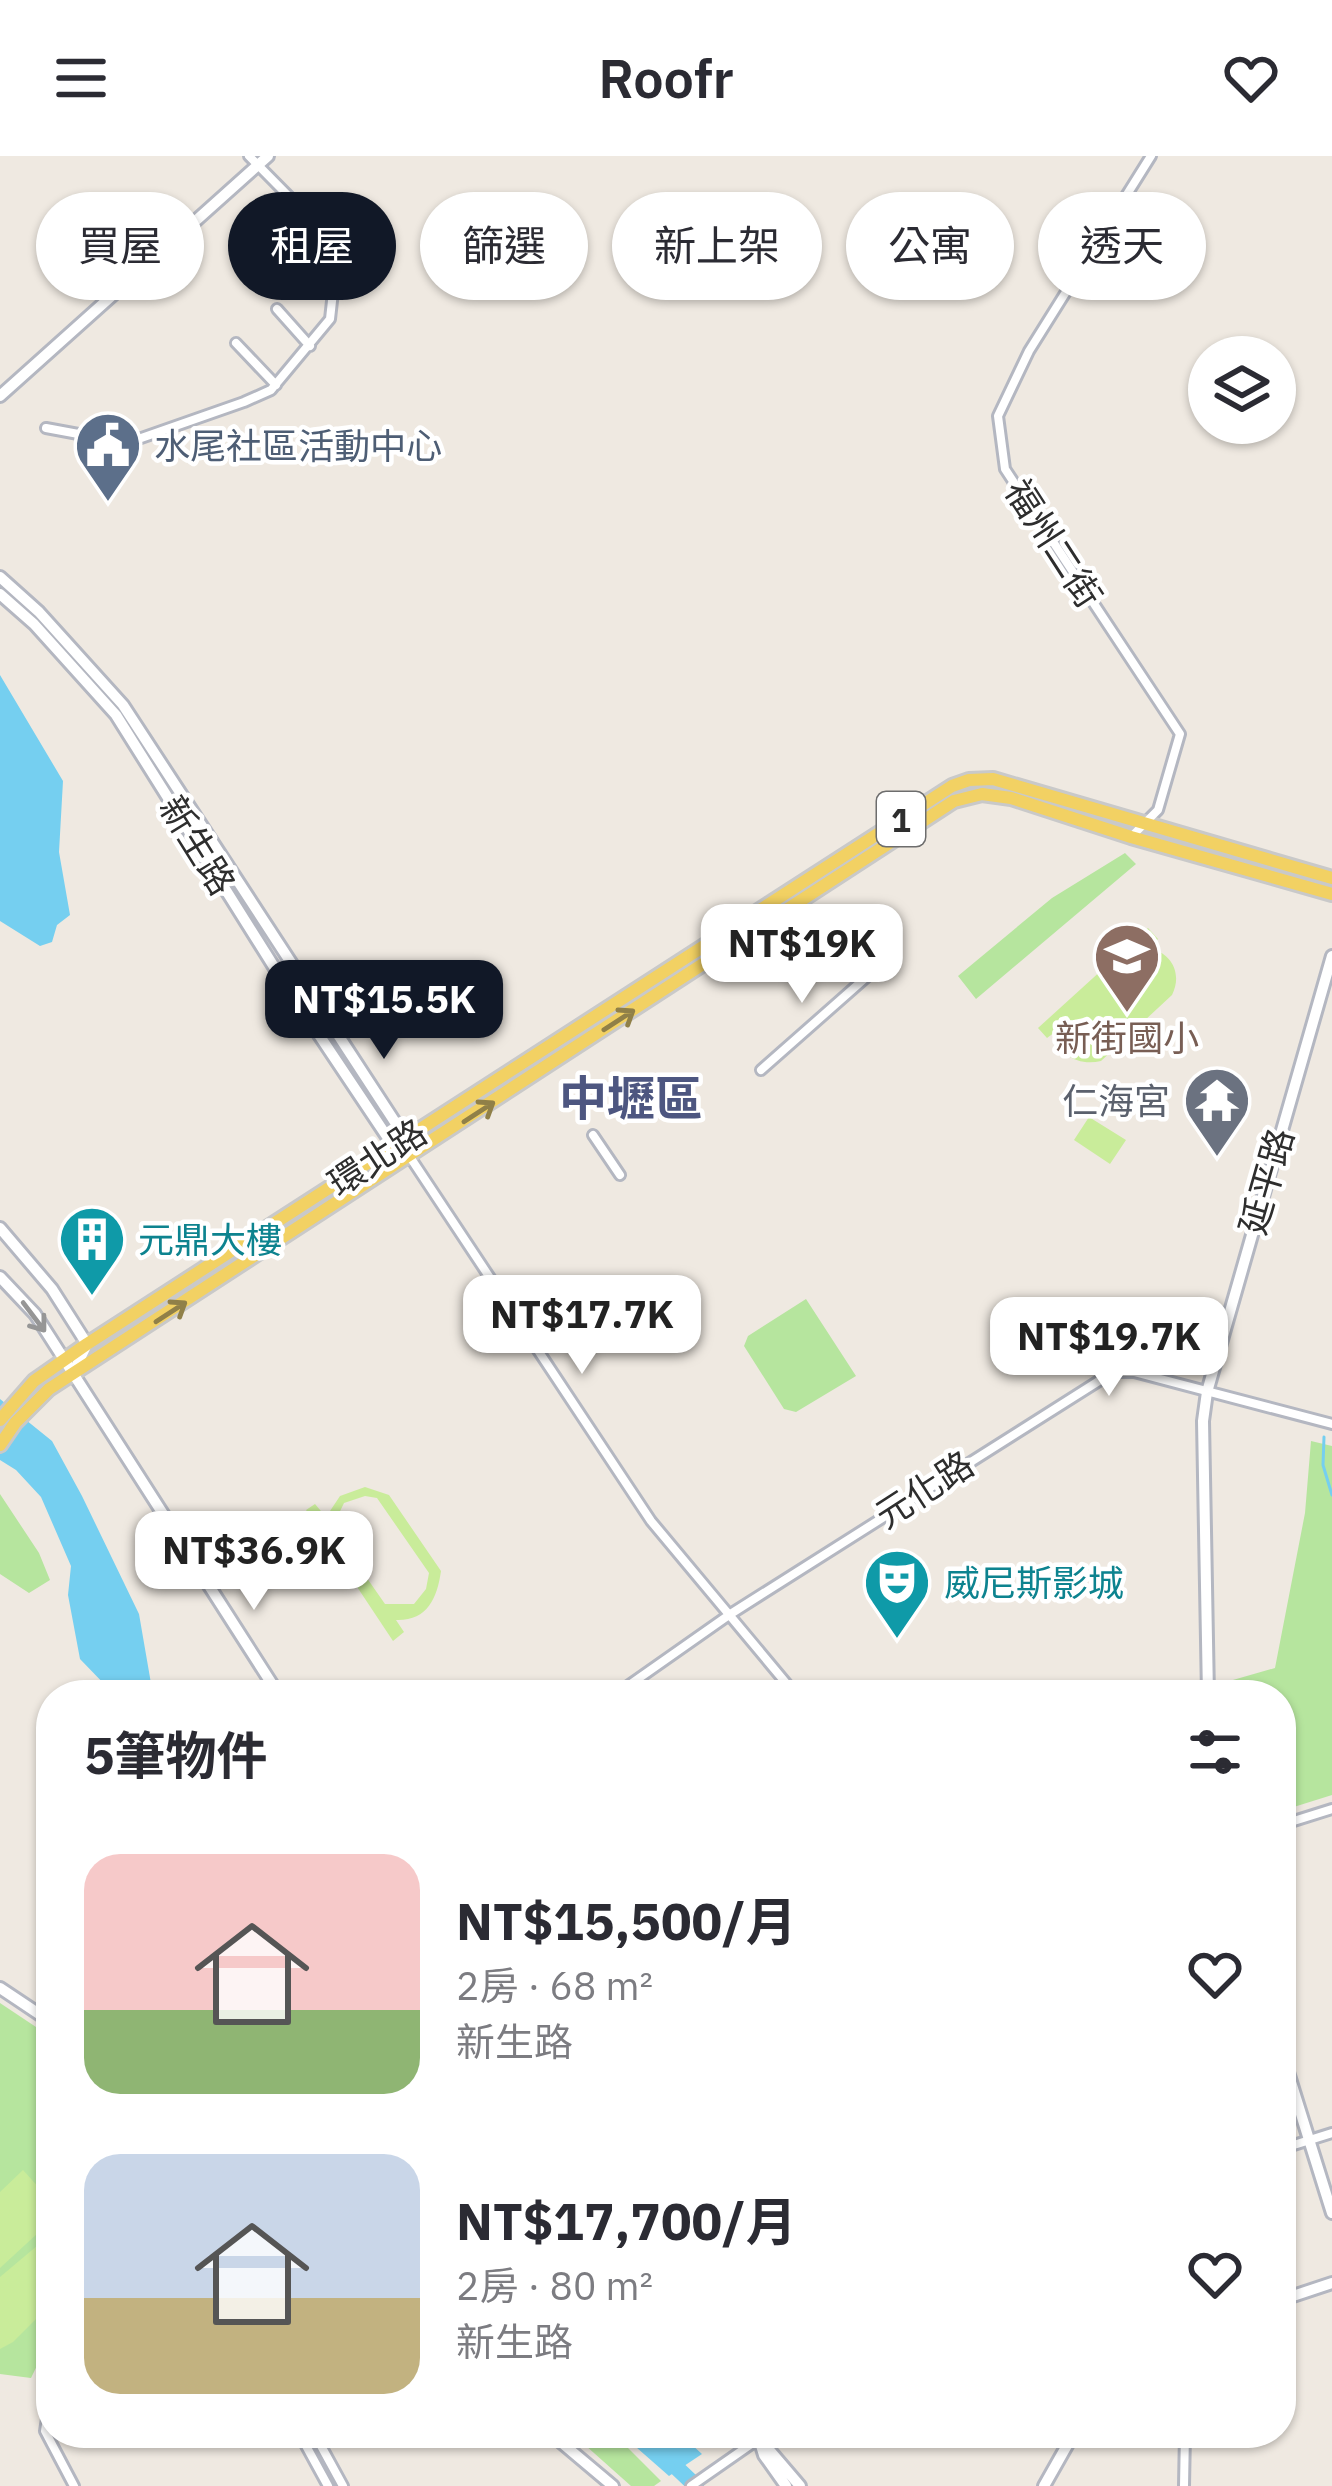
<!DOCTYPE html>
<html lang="zh-TW">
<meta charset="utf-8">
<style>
:root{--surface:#fff;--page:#f2f2f3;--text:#2b2b33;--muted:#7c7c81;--accent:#111827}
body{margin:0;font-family:"IBM Plex Sans","Noto Sans TC",sans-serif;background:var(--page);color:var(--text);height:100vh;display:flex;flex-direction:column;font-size:45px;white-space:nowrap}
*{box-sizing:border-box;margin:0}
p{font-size:39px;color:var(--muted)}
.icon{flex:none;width:66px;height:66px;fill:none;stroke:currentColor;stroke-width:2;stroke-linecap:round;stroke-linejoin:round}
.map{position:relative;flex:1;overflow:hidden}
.side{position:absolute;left:36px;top:1524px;width:1260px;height:768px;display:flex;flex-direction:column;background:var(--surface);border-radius:48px;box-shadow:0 3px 9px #0004}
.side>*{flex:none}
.hud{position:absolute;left:36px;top:36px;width:1260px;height:108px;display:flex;gap:24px}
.tools{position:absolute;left:1188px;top:180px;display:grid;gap:24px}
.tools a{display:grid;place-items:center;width:108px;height:108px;border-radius:50%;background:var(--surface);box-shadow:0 3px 9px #0004;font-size:60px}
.price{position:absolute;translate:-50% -102px;padding:0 27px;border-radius:24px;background:#fff;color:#222;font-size:39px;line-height:78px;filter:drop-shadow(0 3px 6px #0008)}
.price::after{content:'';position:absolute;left:50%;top:72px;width:36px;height:27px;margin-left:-18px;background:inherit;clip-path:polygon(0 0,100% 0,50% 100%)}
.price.selected{background:var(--accent);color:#fff}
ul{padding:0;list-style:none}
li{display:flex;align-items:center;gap:36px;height:300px;padding:0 48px}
li span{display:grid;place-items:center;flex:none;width:336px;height:240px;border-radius:36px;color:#555}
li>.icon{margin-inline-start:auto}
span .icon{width:144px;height:144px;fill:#fffc;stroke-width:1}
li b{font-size:51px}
h2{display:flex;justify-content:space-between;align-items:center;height:144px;padding:0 48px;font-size:51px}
.chip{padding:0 42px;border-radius:54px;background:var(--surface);box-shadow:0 3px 9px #0004;font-size:42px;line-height:108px}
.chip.selected{background:var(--accent);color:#fff}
header{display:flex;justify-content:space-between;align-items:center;height:156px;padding:0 48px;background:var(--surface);font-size:54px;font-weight:600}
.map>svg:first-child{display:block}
.green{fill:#b6e59e}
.pitch{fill:#c9ec9a;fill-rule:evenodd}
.water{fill:#75cff0}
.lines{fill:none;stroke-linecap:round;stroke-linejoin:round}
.stream{stroke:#75cff0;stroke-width:3}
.river{stroke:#75cff0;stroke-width:16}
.street-casing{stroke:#b4b7c1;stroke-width:14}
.secondary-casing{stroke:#b4b7c1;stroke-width:16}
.primary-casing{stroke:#c9c9c9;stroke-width:18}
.street{stroke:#fff;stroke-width:8}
.secondary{stroke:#fff;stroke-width:10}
.primary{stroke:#f2d163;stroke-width:12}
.oneway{stroke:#908048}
.oneway2{stroke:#969696}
.labels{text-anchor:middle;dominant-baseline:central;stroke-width:9;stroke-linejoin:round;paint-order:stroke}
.shield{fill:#fff;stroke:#6d6d6d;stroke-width:3}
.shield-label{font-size:33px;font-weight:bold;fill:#2e2e2e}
.service-label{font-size:36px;fill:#4e5e75;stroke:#fff;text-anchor:start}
.street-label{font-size:36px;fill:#2e2e2e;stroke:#fff}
.education-label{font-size:36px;fill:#785e54;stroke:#fff}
.worship-label{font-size:36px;fill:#5b616d;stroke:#fff;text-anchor:end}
.culture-label{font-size:36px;fill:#0d838f;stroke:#fff;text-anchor:start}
.district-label{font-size:48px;font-weight:bold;fill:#4d5680;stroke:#fff}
</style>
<header><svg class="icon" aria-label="menu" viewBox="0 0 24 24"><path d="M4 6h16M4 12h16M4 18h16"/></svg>Roofr<svg class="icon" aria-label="heart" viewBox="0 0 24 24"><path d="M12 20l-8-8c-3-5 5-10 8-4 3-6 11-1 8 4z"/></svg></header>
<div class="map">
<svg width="1332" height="2330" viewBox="0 0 1332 2330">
<rect width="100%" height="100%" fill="#efe9e1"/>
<path class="green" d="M1125 697 1136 708 976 843 958 820 1052 742Z
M806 1143 856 1220 796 1256 784 1253 744 1190 748 1180Z
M1311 1285 1332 1290V1639L1281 1655V1539H1219V1528L1275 1512 1305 1357Z
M0 1338 39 1397 50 1424 29 1437 0 1418Z
M0 1847 51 1881V2181L31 2222 0 2218Z
M576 2277H613L661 2325 654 2330H631L585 2289Z"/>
<path class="pitch" d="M1148 772 1158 783 1148 792C1171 796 1183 817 1172 839L1101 905C1079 910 1058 900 1055 876L1047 882 1038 872Z
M1089 961 1126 984 1110 1008 1074 984Z
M365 1331 389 1339 441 1415C437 1443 427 1465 396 1464L404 1476 393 1485 306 1354 315 1348 326 1361 340 1340ZM365 1340 377 1342 429 1417 426 1433 414 1448H385L332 1372 344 1347Z
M23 2014 51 2045V2065L0 2112V2036Z
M44 2084 51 2085V2148L13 2186 0 2193V2121Z"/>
<path class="water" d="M0 519 63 625 59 696 70 759 57 769 52 786 40 790 0 765Z
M0 1243 52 1285 82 1340 139 1458 153 1539H110L109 1533 80 1503 68 1439 71 1410 41 1341 16 1314 0 1304Z
M620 2277H679L702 2298 669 2320Z"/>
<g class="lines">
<path class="stream" d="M1324 1281 1323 1309 1332 1339"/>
<path class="river" d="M640 2277 696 2330"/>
<defs>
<path id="street" d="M277 153 310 190
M236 187 276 229
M46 272 127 287 244 246 271 234 330 163 334 127 330 90 321 73 249 0
M1132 680 1158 654 1180 578 1005 313 998 260 1029 195 1151 0
M761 914 871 817
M593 979 620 1019
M410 1001 651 1365 796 1539
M615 1539 729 1459 1113 1216H1134L1332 1268
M1281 1669 1332 1653
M1281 1993 1332 1977
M51 2237 45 2275 74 2330
M299 2277 328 2330
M314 2277 343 2330
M691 2330 767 2277
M1184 2330 1185 2277"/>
<path id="secondary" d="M0 240 268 0
M0 421 39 456 123 549 406 983 410 1001
M0 438 34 468 116 559 281 822 394 991 410 1001
M0 1072 52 1133 87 1188 74 1215
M0 1121 35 1158 279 1539
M1208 1539 1203 1265 1207 1236 1332 800
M0 1832 51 1866
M1281 1894 1332 2057
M1281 2144 1332 2127
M550 2277 613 2330
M759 2282 800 2330
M760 2286 764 2299 786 2330
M1044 2330 1074 2277"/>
<path id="primary" d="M0 1264 34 1225 87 1188 952 630 969 624 993 623 1332 722
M0 1289 15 1267 49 1233 954 645 982 638 1011 642 1131 681 1332 738"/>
</defs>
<use href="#street" class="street-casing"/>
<use href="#secondary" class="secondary-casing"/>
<use href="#primary" class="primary-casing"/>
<use href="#street" class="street"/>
<use href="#secondary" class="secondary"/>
<use href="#primary" class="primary"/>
</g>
<defs><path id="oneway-shaft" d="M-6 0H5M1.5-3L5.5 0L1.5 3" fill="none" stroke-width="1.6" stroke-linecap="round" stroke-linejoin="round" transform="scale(3)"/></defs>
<g class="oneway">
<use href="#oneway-shaft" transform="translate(619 864) rotate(-33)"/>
<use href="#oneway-shaft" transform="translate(479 956) rotate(-33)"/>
<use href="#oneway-shaft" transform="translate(171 1156) rotate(-33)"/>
</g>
<use class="oneway2" href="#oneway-shaft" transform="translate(34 1161) rotate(53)"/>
<defs>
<symbol id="civic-pin" viewBox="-11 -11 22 30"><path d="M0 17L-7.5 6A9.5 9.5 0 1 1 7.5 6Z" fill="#5c6f8a" stroke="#fff"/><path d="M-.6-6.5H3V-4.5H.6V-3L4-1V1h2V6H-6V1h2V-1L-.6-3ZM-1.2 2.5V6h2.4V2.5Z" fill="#fff"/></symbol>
<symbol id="school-pin" viewBox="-11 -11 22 30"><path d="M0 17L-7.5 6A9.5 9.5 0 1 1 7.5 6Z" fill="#8d6e63" stroke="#fff"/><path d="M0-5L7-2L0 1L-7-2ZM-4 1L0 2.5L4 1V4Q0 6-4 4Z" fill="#fff"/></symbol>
<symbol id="temple-pin" viewBox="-11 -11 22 30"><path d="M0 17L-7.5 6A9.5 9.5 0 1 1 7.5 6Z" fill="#6b7280" stroke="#fff"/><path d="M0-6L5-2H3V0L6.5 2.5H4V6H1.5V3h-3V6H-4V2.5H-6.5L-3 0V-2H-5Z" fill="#fff"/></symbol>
<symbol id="building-pin" viewBox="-11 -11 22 30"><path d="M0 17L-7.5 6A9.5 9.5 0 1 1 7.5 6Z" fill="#0f9aa8" stroke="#fff"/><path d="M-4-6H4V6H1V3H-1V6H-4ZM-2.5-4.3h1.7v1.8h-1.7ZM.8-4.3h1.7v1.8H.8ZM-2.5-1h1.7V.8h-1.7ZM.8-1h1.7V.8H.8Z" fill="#fff"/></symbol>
<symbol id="theatre-pin" viewBox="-11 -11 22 30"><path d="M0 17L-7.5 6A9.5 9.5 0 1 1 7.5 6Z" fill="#0f9aa8" stroke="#fff"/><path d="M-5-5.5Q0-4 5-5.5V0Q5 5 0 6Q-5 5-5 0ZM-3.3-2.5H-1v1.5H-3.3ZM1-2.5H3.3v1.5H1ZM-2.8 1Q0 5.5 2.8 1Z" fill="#fff"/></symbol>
</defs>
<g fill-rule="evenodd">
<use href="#civic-pin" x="70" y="251" width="76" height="104"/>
<use href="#school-pin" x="1089" y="762" width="76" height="104"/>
<use href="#temple-pin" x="1179" y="906" width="76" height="104"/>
<use href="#building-pin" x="54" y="1045" width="76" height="104"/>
<use href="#theatre-pin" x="859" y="1388" width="76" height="104"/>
</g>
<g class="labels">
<rect class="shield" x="877" y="636" width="48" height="54" rx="9"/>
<g class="shield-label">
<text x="901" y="663">1</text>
</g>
<g class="service-label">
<text x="154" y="289">水尾社區活動中心</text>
</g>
<g class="street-label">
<text transform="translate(1054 387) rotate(57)">福州二街</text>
<text transform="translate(198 689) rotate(58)">新生路</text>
<text transform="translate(377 1001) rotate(-33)">環北路</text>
<text transform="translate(1266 1025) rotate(-74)">延平路</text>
<text transform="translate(924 1333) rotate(-33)">元化路</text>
</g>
<g class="education-label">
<text x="1127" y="881">新街國小</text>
</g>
<g class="worship-label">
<text x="1170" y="944">仁海宮</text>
</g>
<g class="culture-label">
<text x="138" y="1083">元鼎大樓</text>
<text x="944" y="1426">威尼斯影城</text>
</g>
<g class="district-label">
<text x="631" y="942">中壢區</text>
</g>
</g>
</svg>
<div class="tools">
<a><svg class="icon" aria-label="layers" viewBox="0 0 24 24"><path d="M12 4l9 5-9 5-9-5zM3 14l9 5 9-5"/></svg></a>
</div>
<b class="price" style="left:802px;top:850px">NT$19K</b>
<b class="price selected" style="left:384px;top:906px">NT$15.5K</b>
<b class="price" style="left:582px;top:1221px">NT$17.7K</b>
<b class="price" style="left:1109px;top:1243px">NT$19.7K</b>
<b class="price" style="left:254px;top:1457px">NT$36.9K</b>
<div class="hud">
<a class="chip">買屋</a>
<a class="chip selected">租屋</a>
<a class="chip">篩選</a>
<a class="chip">新上架</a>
<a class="chip">公寓</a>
<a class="chip">透天</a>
</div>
<section class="side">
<h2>5筆物件<svg class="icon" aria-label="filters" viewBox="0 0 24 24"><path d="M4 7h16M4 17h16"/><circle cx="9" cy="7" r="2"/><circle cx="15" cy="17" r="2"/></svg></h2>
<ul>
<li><span style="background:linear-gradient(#f6c9c9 65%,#8fb573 0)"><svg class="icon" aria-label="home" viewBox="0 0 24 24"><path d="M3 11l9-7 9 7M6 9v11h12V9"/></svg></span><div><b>NT$15,500/月</b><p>2房 · 68 m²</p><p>新生路</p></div><svg class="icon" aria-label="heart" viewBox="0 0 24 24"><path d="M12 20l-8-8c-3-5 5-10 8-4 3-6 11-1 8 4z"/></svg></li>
<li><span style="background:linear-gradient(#c9d6e8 60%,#c2b280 0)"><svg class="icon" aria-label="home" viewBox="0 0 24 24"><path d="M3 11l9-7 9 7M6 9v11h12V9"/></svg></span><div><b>NT$17,700/月</b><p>2房 · 80 m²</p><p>新生路</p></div><svg class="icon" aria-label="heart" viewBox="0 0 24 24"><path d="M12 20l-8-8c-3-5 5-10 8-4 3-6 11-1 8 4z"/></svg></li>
</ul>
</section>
</div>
